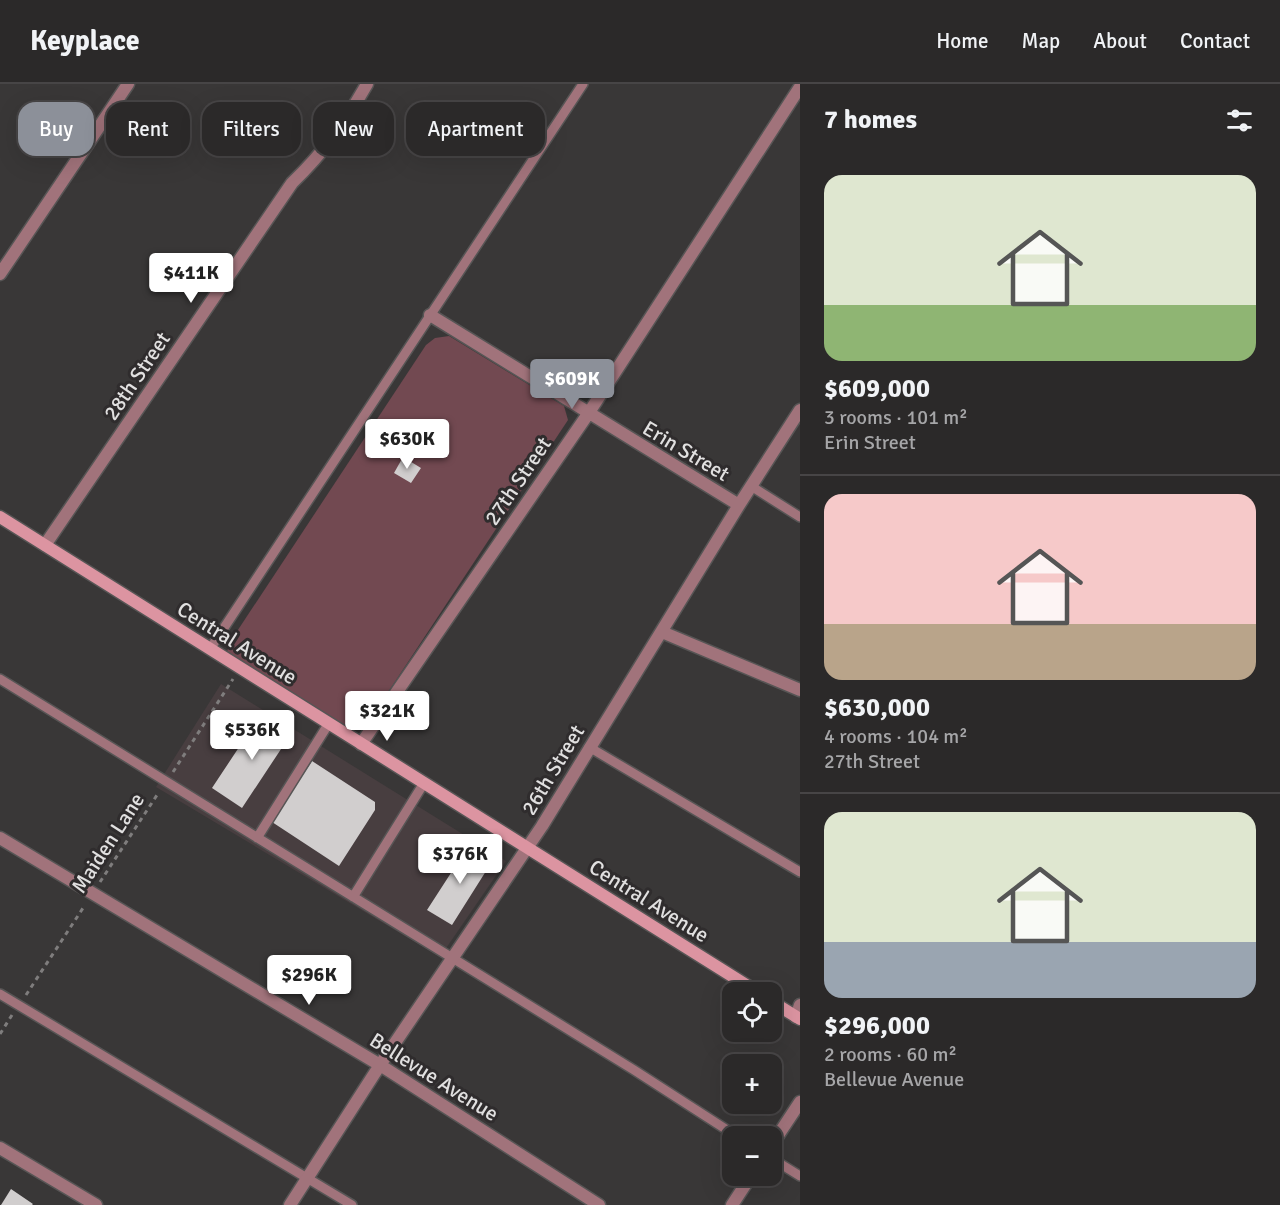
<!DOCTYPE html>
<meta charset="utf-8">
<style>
:root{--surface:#2b2929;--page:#373535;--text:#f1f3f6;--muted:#a6a6a8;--line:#474546;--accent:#8c9099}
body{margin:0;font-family:Signika,sans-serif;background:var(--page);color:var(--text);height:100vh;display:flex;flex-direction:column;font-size:22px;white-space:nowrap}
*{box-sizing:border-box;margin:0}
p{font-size:20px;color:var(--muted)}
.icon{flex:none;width:33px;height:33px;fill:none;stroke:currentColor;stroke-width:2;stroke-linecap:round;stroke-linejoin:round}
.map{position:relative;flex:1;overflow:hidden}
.side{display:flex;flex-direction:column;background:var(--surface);width:480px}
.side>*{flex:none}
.guide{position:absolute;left:18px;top:18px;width:570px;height:54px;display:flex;gap:12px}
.fabs{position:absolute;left:722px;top:898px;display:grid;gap:12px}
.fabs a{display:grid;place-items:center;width:60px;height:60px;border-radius:12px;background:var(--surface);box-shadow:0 6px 24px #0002,0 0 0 2px var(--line);font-size:30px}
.price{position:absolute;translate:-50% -51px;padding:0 14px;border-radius:6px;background:#fff;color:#222;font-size:20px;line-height:39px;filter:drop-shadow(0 2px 3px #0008)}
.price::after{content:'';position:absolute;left:50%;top:36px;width:18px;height:14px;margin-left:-9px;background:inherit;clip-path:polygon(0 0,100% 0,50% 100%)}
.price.current{background:var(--accent);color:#fff}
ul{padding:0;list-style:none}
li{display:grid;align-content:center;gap:12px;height:318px;padding:0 24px}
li+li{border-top:2px solid var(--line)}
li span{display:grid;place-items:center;height:186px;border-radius:18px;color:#555}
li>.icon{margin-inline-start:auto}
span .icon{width:108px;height:108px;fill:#fffc;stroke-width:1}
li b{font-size:26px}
h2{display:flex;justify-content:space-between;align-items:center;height:72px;padding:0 24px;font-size:26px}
.tag{padding:0 21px;border-radius:18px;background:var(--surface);box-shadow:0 6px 24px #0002,0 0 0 2px var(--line);font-size:21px;line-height:54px}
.tag.current{background:var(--accent);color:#fff}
header{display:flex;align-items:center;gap:36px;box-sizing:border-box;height:84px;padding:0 30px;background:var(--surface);border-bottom:2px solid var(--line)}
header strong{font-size:28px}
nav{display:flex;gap:33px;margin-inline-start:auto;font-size:21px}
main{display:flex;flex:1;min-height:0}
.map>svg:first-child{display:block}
.built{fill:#483e40}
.green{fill:#724951}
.building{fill:#d1cece}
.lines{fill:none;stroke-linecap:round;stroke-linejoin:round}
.lane-casing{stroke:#575555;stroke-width:12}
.street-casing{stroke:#575555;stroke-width:15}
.secondary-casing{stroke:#575555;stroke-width:15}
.path{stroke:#7f7d7d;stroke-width:3;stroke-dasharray:4.5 4.5;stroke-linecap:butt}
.lane{stroke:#a1737b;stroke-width:9}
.street{stroke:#a1737b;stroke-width:12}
.secondary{stroke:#dc94a1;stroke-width:12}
.labels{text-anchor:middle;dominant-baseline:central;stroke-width:6;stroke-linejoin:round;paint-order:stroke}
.street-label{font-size:21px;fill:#e1e0e0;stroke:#2f2c2d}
</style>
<header>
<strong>Keyplace</strong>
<nav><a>Home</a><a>Map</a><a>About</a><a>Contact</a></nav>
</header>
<main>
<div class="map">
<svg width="800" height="1121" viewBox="0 0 800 1121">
<rect width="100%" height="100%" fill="#393737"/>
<path class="built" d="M221 600 506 777 440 873 156 703Z"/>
<path class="green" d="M449 252 564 322 568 336 367 640 350 645 227 568 230 558 426 261 435 254Z"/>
<path class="building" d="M403 373 421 384 411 399 394 389Z
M261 630 291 650 242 724 212 704Z
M312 677 375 718V726L339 782 272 738Z
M469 761 493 776 452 841 427 826Z
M11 1105 33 1120 32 1121H1Z"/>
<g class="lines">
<defs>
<path id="lane" d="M751 402 800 433
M210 565 583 0
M0 595 634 986 738 1053
M589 663 800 788
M257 754 329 639
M353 813 424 699
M0 910 352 1121
M771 1074 800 1092"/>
<path id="street" d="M0 190 128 0
M430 231 739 421
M45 461 292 99C325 67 344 40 367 0
M662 548 800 606
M361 660 588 330 800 3
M0 754 380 981 599 1121
M796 933 800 921
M771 1062 800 1018
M0 1064 96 1121
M290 1121 380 981 542 742 739 421 800 326
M732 1121 751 1092"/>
<path id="secondary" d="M0 433 759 909
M771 917 800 935"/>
</defs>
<use href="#lane" class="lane-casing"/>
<use href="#street" class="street-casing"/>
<use href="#secondary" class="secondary-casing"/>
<path class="path" d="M173 688 233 595
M100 798 159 708
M26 911 85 821
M0 950 12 931"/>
<use href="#lane" class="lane"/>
<use href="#street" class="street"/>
<use href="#secondary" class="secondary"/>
</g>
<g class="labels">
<g class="street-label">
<text transform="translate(137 292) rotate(-56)">28th Street</text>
<text transform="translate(686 367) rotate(31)">Erin Street</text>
<text transform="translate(518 397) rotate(-56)">27th Street</text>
<text transform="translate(237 559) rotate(32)">Central Avenue</text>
<text transform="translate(553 686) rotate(-59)">26th Street</text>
<text transform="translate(108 759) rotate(-57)">Maiden Lane</text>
<text transform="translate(649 817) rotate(32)">Central Avenue</text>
<text transform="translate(434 993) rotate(32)">Bellevue Avenue</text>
</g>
</g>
</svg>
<div class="fabs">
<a><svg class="icon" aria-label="locate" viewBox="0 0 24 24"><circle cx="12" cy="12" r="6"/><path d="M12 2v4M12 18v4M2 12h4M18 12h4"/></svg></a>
<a>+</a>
<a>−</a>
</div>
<b class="price" style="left:191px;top:220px">$411K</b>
<b class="price current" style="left:572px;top:326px">$609K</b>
<b class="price" style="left:407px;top:386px">$630K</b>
<b class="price" style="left:387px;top:658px">$321K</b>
<b class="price" style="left:252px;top:677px">$536K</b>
<b class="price" style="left:460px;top:801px">$376K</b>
<b class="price" style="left:309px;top:922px">$296K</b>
<div class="guide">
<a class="tag current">Buy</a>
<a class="tag">Rent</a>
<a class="tag">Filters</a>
<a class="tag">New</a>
<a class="tag">Apartment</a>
</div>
</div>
<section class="side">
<h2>7 homes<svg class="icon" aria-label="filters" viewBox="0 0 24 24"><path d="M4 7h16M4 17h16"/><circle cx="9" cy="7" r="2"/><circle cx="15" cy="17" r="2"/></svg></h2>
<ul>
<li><span style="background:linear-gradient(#dfe7d0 70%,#8fb573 0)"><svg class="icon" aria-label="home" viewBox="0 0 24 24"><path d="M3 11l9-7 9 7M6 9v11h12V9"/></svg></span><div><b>$609,000</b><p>3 rooms · 101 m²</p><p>Erin Street</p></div></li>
<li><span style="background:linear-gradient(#f6c9c9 70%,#b9a48a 0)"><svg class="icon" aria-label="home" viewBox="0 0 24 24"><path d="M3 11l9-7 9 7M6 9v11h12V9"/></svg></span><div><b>$630,000</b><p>4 rooms · 104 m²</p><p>27th Street</p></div></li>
<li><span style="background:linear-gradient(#dfe7d0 70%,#9aa5b1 0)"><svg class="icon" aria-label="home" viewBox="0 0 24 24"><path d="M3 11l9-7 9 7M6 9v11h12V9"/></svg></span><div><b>$296,000</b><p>2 rooms · 60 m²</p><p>Bellevue Avenue</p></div></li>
</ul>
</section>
</main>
